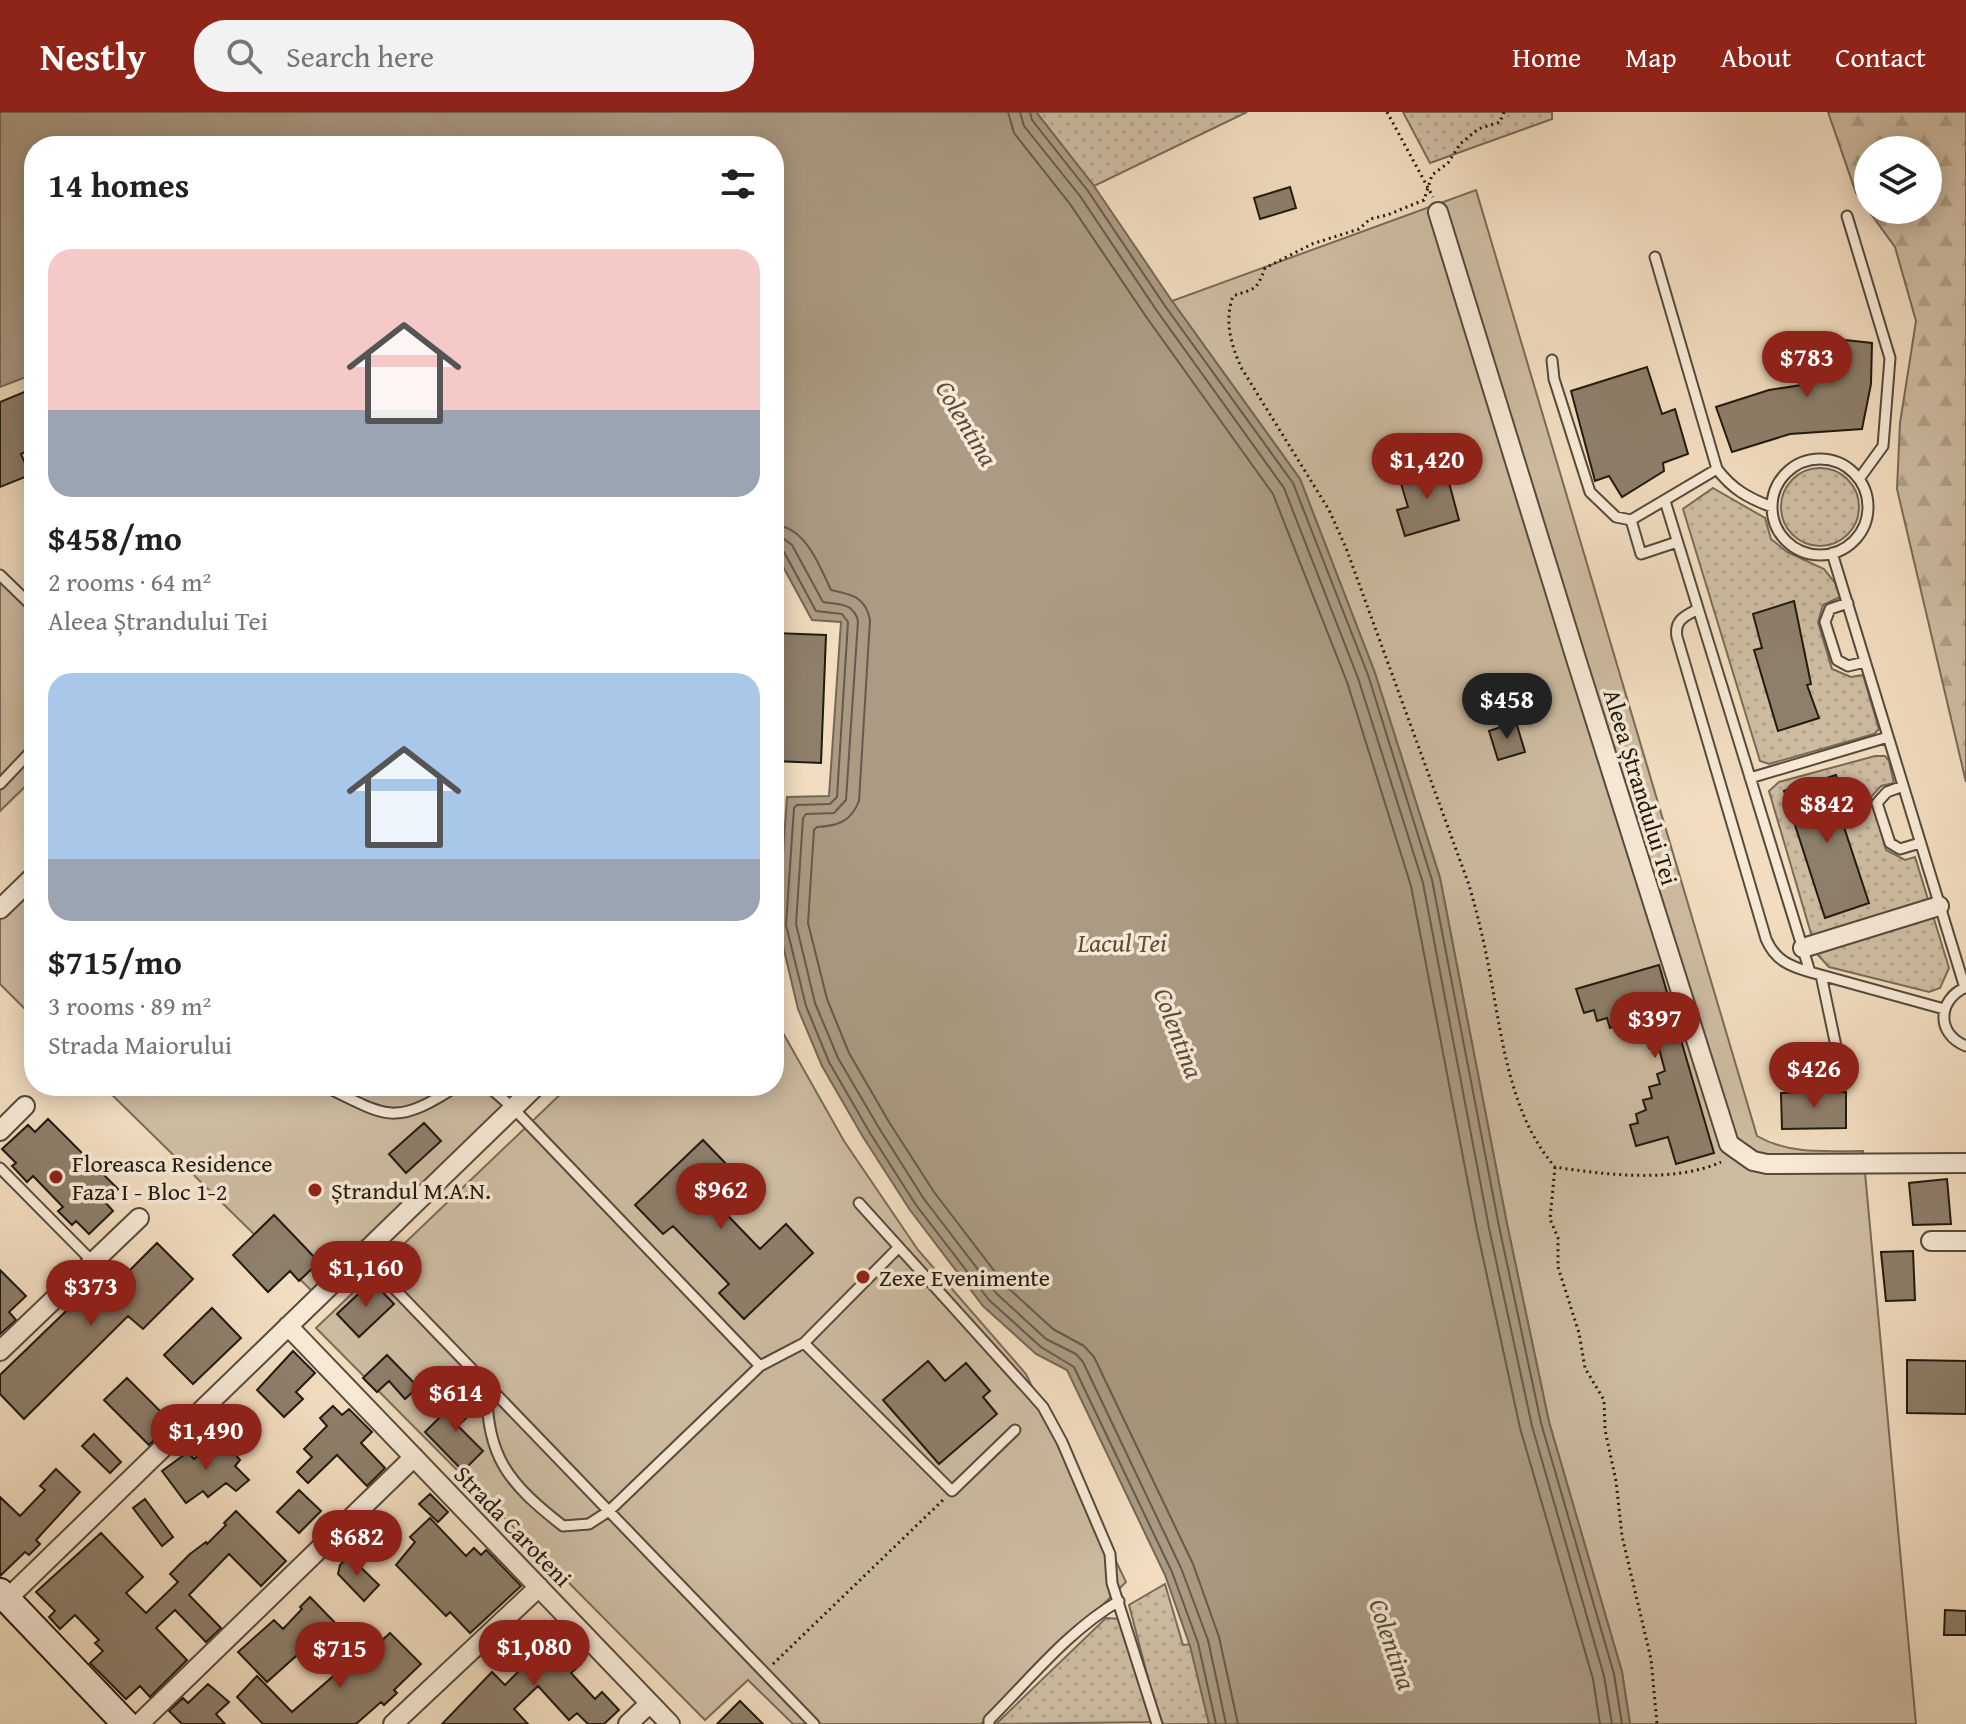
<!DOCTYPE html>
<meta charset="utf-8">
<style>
:root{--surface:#fff;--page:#f2f2f2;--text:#202124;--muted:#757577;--accent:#8f2418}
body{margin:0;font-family:"Gentium Book Plus",serif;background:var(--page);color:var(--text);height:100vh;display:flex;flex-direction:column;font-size:30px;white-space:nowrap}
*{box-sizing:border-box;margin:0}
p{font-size:26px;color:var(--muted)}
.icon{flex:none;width:44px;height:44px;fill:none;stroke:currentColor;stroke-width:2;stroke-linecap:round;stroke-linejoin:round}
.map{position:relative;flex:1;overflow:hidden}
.drawer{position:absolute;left:24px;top:24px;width:760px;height:960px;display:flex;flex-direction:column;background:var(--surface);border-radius:32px;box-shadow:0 4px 20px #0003}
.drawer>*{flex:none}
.controls{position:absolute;left:1854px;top:24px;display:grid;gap:16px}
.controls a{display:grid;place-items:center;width:88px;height:88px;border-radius:50%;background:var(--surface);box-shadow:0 4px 20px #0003;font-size:40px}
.price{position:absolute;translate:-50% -68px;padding:0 18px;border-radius:28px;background:var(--accent);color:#fff;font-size:26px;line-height:52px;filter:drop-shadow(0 2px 4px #0008)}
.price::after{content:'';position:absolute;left:50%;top:48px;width:24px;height:18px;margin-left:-12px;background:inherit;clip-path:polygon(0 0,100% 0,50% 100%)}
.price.selected{background:#222;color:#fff}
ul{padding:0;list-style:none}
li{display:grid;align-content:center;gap:16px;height:424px;padding:0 24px}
li span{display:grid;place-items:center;height:248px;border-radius:24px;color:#555}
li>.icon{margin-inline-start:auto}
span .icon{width:144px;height:144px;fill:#fffc;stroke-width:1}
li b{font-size:34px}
h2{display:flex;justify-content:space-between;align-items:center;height:96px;padding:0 24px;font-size:34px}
header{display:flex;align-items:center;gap:48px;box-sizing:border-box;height:112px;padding:0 40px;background:var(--accent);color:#fff}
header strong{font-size:38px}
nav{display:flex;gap:44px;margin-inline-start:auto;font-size:28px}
.search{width:560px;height:72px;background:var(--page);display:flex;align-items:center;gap:20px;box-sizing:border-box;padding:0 28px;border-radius:32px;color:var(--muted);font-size:30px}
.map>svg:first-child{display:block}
.grass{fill:url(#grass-dots);stroke:#786b58;stroke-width:2}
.forest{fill:url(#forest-firs);stroke:#786b58;stroke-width:2}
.park{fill:#cebca2;stroke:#786b58;stroke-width:2}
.water{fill:#ab9b84;stroke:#746755;stroke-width:2}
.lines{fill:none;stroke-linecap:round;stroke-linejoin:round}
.shore{stroke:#665a4a;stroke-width:2}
.building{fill:#8e7f6b;stroke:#211a0f;stroke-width:2}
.lane-casing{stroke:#554b3b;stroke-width:13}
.street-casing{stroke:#554b3b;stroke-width:22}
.secondary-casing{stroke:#211a0f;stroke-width:30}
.path{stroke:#211a0f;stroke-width:3;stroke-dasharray:2 4;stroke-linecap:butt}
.lane{stroke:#f7e9d6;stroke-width:9}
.street{stroke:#f7e9d6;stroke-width:18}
.secondary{stroke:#f7e9d6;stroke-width:26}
.poi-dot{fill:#8f2418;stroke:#f7e9d6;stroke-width:3}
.labels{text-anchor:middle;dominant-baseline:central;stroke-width:7;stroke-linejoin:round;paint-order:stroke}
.street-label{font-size:24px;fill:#211a0f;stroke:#f7e9d6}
.poi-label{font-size:24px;fill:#211a0f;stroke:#f7e9d6;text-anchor:start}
.water-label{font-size:26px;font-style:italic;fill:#584e3e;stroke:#f7e9d6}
</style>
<header>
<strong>Nestly</strong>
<div class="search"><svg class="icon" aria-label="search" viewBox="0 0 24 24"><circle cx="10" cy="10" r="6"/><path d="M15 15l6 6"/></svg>Search here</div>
<nav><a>Home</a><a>Map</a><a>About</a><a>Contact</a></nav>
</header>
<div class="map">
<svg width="1966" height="1612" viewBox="0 0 1966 1612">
<defs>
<pattern id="grass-dots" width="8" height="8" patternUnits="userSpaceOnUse" patternTransform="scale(2)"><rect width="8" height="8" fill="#cebca2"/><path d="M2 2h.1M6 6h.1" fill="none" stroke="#b1a18a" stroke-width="1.8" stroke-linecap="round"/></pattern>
<pattern id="forest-firs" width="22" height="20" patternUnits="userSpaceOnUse" patternTransform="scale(2)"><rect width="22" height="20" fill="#cebca2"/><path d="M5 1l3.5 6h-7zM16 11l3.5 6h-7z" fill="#b1a18a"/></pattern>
</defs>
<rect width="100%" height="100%" fill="#f2ddc0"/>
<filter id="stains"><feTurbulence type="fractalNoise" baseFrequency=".0025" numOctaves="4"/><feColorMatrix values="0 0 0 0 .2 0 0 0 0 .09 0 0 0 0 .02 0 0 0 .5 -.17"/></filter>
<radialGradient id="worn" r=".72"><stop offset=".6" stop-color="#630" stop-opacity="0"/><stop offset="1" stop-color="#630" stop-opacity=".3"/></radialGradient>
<path class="grass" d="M1036 0H1247L1094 74Z
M1403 0H1552V7L1430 51Z
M1781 395a39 39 0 1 1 78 0a39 39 0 1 1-78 0Z
M1713 376 1765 406 1771 427 1787 440 1824 457 1835 471 1840 485 1823 493 1818 510 1832 557 1851 565 1863 563 1879 617 1874 622 1769 652 1760 649 1683 397Z
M1875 644H1885L1889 649 1894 671 1881 674 1871 685 1886 738 1905 748 1915 745 1949 856 1940 876 1929 880 1829 855 1817 842 1769 679 1779 670Z
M1165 1472 1183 1533 1194 1532 1211 1612H1160L1129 1493Z
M1106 1506 1121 1507 1151 1610 996 1612Z"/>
<path class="forest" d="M1828 0H1966V670L1897 377 1900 311 1916 209 1895 135 1868 98H1928V38H1868V97L1856 81Z"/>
<path class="park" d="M1476 78 1757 1024C1790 1043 1827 1039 1863 1039L1916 1612H1630L1622 1560 1549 1310 1507 1112 1440 766 1375 561 1300 367 1172 189Z
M0 469 34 502V666L0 699Z
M34 773V906L0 872V807Z
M774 905 844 1029 918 1138 1026 1262 1126 1470 981 1612H793L748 1568 705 1608 316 1216 569 974H774Z
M103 974H531L314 1181Z"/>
<path class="water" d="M0 0H1036L1094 74 1172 189 1300 367 1375 561 1440 766 1507 1112 1549 1310 1622 1560 1630 1612H1209L1190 1534 1165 1463 1067 1258 1036 1242 983 1194 910 1098 863 1025 822 954 798 897 778 813 787 685 829 684 841 510 812 508 774 438V34H34V262L0 275Z"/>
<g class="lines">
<path class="shore" d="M1008 0 1014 21 1070 92 1147 206 1273 382 1347 570 1411 774 1477 1118 1520 1316 1593 1567 1600 1612
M1020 0 1024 14 1080 84 1157 199 1284 376 1358 566 1423 771 1489 1116 1532 1314 1604 1564 1612 1612
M1030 0 1032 8 1088 79 1165 194 1293 371 1368 563 1432 768 1499 1114 1541 1311 1614 1562 1622 1612
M774 413C805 414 819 453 831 478 851 482 866 485 870 508L859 689C851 710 837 714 817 715L814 718 808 811 827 887 849 941 889 1010 934 1080 1005 1173 1053 1217 1084 1234 1094 1245 1193 1452 1219 1525 1238 1612
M774 425 784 427 792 433 823 490C839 493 853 490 858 509L846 688 834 701 806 702 803 706 796 812 815 891 838 946 879 1016 924 1087 996 1181 1046 1227 1076 1242 1083 1250 1181 1456 1208 1528 1226 1612
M774 435 784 440 816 499 842 502 848 510 837 685 830 692 797 693 794 696 786 813 806 894 829 950 870 1021 916 1093 989 1188 1041 1235 1074 1255 1172 1460 1198 1531 1216 1612"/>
</g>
<path class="building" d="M1290 75 1296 96 1260 107 1254 86Z
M1817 225 1872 231 1871 272 1862 317 1790 322 1732 340 1716 295 1769 278 1815 271Z
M1647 255 1662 302 1675 297 1688 342 1663 351 1664 359 1622 385 1609 364 1595 369 1571 279Z
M34 276V336L21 342 30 363 0 375V290Z
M1444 352 1459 408 1405 424 1397 398 1408 395 1399 365Z
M1794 489 1811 572 1807 573 1819 606 1778 619 1754 538 1762 536 1753 502Z
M774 521 826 523 821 651 774 649Z
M1516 610 1525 640 1498 648 1489 619Z
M1836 663 1850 707 1842 709 1869 791 1825 806 1784 679Z
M1659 853 1714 1041 1676 1052 1668 1025 1636 1034 1630 1013 1638 1011 1636 1002 1646 998 1643 988 1652 986 1649 975 1660 972 1657 962 1665 959 1658 933 1649 936 1645 923 1635 926 1633 918 1623 920 1621 912 1610 916 1607 906 1597 909 1594 898 1584 901 1576 877Z
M1846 980V1016L1782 1017 1781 981Z
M48 1007 118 1077 105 1090 113 1099 89 1122 76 1109 72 1113 58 1099 63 1095 33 1064 27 1070 12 1054 16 1051 2 1037 28 1013 35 1020Z
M424 1011 441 1029 406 1061 389 1042Z
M703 1028 732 1058 707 1082 760 1137 786 1112 813 1141 744 1207 719 1181 729 1172 673 1114 663 1122 635 1093Z
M1947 1067 1951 1112 1913 1113 1909 1071Z
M274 1103 319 1150 299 1169 290 1159 268 1180 233 1143Z
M157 1131 193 1167 143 1217 128 1204 24 1307 0 1282V1263L92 1174 103 1185Z
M1913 1139 1915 1188 1886 1189 1881 1140Z
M0 1158 26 1184 9 1200 16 1208 0 1222Z
M372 1169 394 1192 359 1225 337 1202Z
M212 1196 241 1226 193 1272 164 1243Z
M293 1239 315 1261 296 1280 303 1287 284 1305 257 1278Z
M387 1243 418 1275 405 1287 389 1269 377 1280 363 1266Z
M1907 1248 1966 1249V1302L1907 1301Z
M928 1249 945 1269 966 1251 990 1279 983 1285 997 1302 939 1352 883 1288Z
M127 1266 172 1311 149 1333 104 1288Z
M464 1281 477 1295 458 1314 483 1339 463 1359 425 1320Z
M333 1294 342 1303 349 1297 372 1320 361 1331 385 1356 367 1374 337 1343 308 1371 297 1360 312 1345 304 1337 327 1314 320 1306Z
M94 1322 121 1350 110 1361 82 1334Z
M221 1325 240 1348 235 1354 249 1368 236 1379 226 1371 208 1385 203 1379 186 1391 162 1359 188 1340 194 1347Z
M56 1357 80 1380 36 1428 40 1432 29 1443 25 1440 0 1464V1385L20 1404 45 1378 40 1374Z
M299 1378 321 1399 299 1421 277 1400Z
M430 1382 448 1400 438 1410 419 1392Z
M145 1387 173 1425 162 1434 133 1396Z
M236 1399 286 1449 261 1474 229 1442 189 1483 221 1516 206 1530 175 1498 156 1516 187 1548 150 1585 140 1574 126 1587 90 1551 103 1539 95 1531 99 1528 75 1503 60 1517 49 1505 55 1499 36 1480 101 1421 143 1465 126 1481 146 1501 178 1470 170 1462 190 1442 206 1430 207 1432 226 1413 224 1411Z
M430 1406 466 1444 474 1436 481 1443 486 1438 521 1474 470 1521 450 1500 446 1504 396 1453 415 1430 410 1425Z
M349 1444 379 1473 364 1489 338 1462 340 1453Z
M310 1485 343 1519 333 1528 324 1519 267 1570 238 1540 274 1508 283 1517 302 1497 300 1495Z
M1945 1498 1966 1499V1523H1944Z
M532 1511 550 1530 555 1525 581 1552 571 1561 595 1587 602 1580 619 1598 604 1612H588L577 1601 569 1608 538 1574 514 1597 528 1612H442L492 1560 505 1573 531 1547 513 1529Z
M390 1521 421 1552 394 1578 397 1581 384 1593 381 1590 356 1612H263L237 1585 257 1564 292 1600 354 1546 356 1547 360 1543 363 1546Z
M208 1572 229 1590 216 1602 225 1612H182L169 1599 183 1586 188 1591Z
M740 1589 763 1612H717Z"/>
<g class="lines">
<defs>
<path id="lane" d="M1847 104 1890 246 1883 334 1859 367
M1655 145 1717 357C1732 377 1748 386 1772 395
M1552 248 1554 267 1590 380 1616 405 1631 408 1717 357
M1772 395a48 48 0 1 1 96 0a48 48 0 1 1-96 0Z
M1665 389 1810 860 1944 897
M1631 408 1641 442 1677 430
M1832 441 1965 876
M0 463 34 496
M1848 491 1830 497 1825 510 1837 548 1848 554 1865 550
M1698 497C1685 504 1674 508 1677 525L1766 827C1775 848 1789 854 1810 860
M1750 666 1888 625
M0 672 34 636
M1903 674 1887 680 1877 691 1890 731 1900 737 1920 731
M1821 863 1844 972
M1966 875C1937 888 1936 922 1966 934
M324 974C388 1005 394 1015 457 974
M488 974 513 996 760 1254
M0 1056 93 1150
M859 1091 1028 1278 1043 1295 1062 1330 1110 1442 1112 1471 1157 1612
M362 1143 814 1612
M804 1231 952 1379 1015 1318
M487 1273C485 1344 509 1372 563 1414L589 1412 609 1399 760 1254 804 1231 898 1136
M989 1612V1608C1030 1567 1069 1518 1119 1489"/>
<path id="street" d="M1438 100 1578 553 1729 1032 1753 1049 1767 1052 1966 1051
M0 797 34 764
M1803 836 1939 794
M0 1019 25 994
M1931 1129H1966
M288 1214 670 1612
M0 1239 139 1106
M7 1487 536 974
M139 1612 414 1345
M393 1612 539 1475
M628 1612 650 1591"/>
<path id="secondary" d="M0 1480 126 1612"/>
</defs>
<use href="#lane" class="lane-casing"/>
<use href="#street" class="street-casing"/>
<use href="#secondary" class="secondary-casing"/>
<path class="path" d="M1387 0 1433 85
M1504 0 1500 10 1478 17 1460 32 1448 51 1432 63 1424 88 1387 103 1370 107 1359 117 1312 132 1265 156C1256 180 1255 176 1233 184 1224 209 1231 234 1242 257L1329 398 1346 436 1469 773C1477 801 1484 829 1489 857 1502 924 1509 1002 1555 1055 1605 1063 1675 1071 1721 1050
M1555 1055 1550 1107 1558 1126V1155L1579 1221 1585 1256 1604 1288 1605 1318 1616 1369 1622 1424 1651 1547 1657 1612
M773 1552 943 1388"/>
<use href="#lane" class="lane"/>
<use href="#street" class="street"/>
<use href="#secondary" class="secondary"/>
</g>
<g class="poi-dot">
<circle cx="56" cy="1065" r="8"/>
<circle cx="315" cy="1078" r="8"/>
<circle cx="863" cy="1165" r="8"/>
</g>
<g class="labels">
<g class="street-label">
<text transform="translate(1641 675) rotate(73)">Aleea Ștrandului Tei</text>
<text transform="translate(513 1414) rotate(46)">Strada Caroteni</text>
</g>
<g class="poi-label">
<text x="72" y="1051">Floreasca Residence<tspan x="72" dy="28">Faza I - Bloc 1-2</tspan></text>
<text x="331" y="1078">Ștrandul M.A.N.</text>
<text x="879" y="1165">Zexe Evenimente</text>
</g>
<g class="water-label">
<text transform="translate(967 311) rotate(59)">Colentina</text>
<text x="1122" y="830">Lacul Tei</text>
<text transform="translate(1179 921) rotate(69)">Colentina</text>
<text transform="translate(1393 1532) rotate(71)">Colentina</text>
</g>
</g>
<rect width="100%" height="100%" filter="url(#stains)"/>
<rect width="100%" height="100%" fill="url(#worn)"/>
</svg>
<div class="controls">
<a><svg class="icon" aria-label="layers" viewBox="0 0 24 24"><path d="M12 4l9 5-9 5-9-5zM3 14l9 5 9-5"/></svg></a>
</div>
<b class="price" style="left:1807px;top:287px">$783</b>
<b class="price" style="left:1427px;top:389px">$1,420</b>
<b class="price selected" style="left:1507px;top:629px">$458</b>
<b class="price" style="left:1827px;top:733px">$842</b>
<b class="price" style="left:1655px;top:948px">$397</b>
<b class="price" style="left:1814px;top:998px">$426</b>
<b class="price" style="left:721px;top:1119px">$962</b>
<b class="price" style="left:366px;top:1197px">$1,160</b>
<b class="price" style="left:91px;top:1216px">$373</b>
<b class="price" style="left:456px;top:1322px">$614</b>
<b class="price" style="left:206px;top:1360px">$1,490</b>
<b class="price" style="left:357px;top:1466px">$682</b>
<b class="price" style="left:534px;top:1576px">$1,080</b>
<b class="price" style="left:340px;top:1578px">$715</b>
<section class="drawer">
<h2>14 homes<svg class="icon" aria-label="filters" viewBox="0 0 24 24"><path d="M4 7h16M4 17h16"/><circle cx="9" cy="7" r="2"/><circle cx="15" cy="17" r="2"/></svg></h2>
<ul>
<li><span style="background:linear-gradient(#f6c9c9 65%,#9aa5b1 0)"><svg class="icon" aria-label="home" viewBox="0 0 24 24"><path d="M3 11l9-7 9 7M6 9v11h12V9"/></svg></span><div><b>$458/mo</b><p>2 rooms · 64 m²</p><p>Aleea Ștrandului Tei</p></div></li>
<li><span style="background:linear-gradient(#a9c7e8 75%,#9aa5b1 0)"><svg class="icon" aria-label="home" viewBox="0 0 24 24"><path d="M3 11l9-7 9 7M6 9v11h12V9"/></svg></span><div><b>$715/mo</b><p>3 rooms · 89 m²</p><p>Strada Maiorului</p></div></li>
</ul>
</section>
</div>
